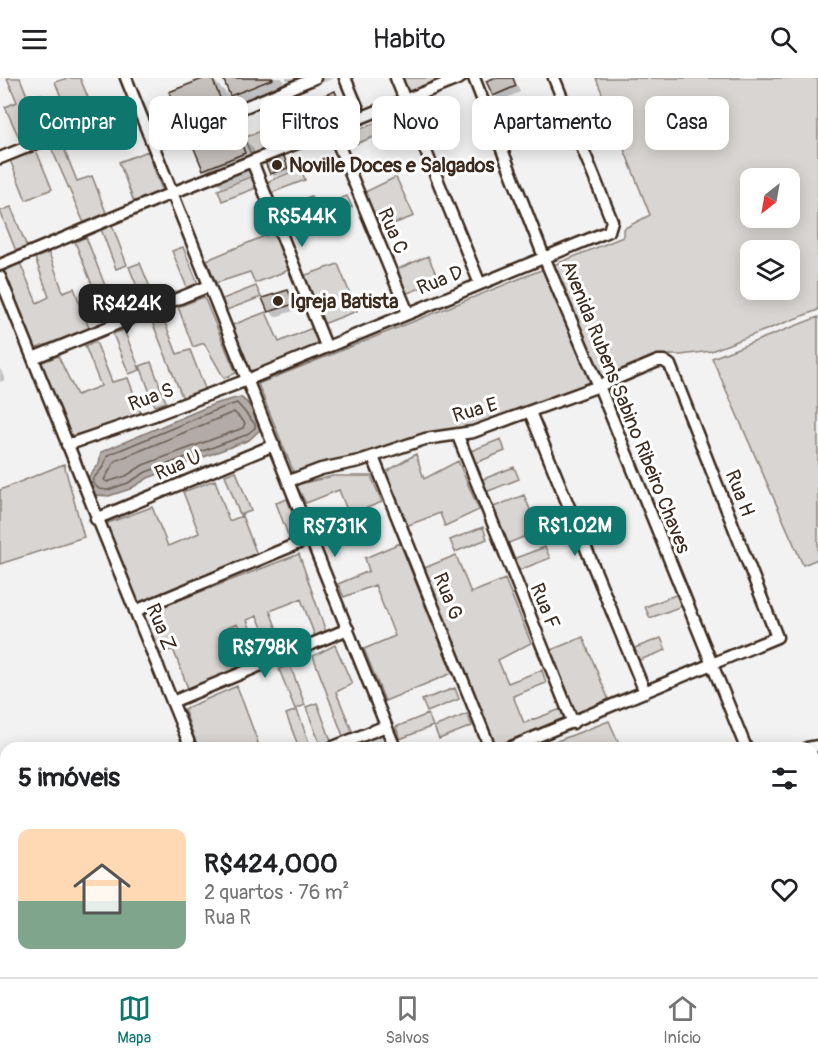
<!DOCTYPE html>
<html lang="pt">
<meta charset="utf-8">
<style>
:root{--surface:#fff;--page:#f6f6f6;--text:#202124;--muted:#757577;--line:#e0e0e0;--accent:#0f766e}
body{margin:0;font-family:Pangolin,sans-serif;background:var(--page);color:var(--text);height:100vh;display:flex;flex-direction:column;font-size:22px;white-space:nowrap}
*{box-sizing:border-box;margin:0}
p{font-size:20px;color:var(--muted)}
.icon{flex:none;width:33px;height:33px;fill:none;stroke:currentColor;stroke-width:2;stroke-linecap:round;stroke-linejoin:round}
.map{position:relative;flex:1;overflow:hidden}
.panel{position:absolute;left:0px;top:664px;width:819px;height:236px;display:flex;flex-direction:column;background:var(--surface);border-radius:18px 18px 0 0;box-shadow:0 3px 15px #0003}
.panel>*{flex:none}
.banner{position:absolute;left:18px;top:18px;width:783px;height:54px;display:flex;gap:12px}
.needle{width:39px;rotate:211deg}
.buttons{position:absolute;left:740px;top:90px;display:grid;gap:12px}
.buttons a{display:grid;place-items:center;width:60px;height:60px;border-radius:12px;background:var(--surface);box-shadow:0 3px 15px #0003;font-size:30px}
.price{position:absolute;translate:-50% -51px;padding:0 14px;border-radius:12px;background:var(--accent);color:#fff;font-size:20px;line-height:39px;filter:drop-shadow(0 2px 3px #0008)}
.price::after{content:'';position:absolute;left:50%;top:36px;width:18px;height:14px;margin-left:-9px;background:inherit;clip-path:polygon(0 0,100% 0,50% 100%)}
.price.selected{background:#222;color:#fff}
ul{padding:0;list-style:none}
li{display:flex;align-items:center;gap:18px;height:150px;padding:0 18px}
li+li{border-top:2px solid var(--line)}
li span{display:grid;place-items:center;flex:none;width:168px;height:120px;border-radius:12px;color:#555}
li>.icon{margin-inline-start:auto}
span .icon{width:72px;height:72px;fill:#fffc;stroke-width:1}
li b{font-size:26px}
h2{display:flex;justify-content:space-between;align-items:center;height:72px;padding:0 18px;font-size:26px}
.chip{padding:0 21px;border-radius:12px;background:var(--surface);box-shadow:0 3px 15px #0003;font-size:21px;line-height:54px}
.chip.selected{background:var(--accent);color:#fff}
header{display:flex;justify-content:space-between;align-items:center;height:78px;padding:0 18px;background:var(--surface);font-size:27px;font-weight:600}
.dock{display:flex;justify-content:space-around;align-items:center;height:84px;border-top:2px solid var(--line);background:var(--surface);font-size:16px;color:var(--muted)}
.dock a{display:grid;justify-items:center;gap:3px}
.dock .selected{color:var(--accent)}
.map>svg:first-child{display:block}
.green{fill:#d8d5d2;stroke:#8a8078;stroke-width:1.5;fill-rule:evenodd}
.water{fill:#b2aba7;stroke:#827770;stroke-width:1.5}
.shadow{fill:#0003}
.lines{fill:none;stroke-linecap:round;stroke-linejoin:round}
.shore{stroke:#6b5e55;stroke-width:1.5}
.stream{stroke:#827770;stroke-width:3}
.building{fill:#c6c0bd;stroke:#3b2a1e;stroke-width:1.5}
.minor-casing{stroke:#3b2a1e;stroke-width:15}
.minor{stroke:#fff;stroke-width:10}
.poi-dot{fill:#3b2a1e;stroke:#fff;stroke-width:2}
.labels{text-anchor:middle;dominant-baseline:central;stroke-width:6;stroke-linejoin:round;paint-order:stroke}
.poi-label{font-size:20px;font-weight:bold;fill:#3b2a1e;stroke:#fff;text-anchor:start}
.street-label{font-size:20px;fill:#3b2a1e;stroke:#fff}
</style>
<header><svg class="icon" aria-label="menu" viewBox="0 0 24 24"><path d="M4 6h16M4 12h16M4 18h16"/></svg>Habito<svg class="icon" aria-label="search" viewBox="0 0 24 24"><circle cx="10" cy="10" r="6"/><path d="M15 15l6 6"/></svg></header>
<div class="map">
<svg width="818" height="899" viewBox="0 0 818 899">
<rect width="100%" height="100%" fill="#f3f2f2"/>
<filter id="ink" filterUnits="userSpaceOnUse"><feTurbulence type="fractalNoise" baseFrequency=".0167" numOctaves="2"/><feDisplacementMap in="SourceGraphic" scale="12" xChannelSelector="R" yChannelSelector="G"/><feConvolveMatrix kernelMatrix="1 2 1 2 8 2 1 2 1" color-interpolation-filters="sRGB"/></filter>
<g filter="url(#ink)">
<path class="green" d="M7 0H20L28 20 42 16 57 51 21 64 5 29 17 24Z
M68 0H80L94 34 71 44 55 4Z
M401 0H445L407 15Z
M596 0H818V232L711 273 681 277H662L606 301 467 354 296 400 258 306 623 159V151L650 137ZM750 100H789V140H750ZM750 172H789V212H750Z
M375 45 379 57 345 70 341 59Z
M277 46 284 63 251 77 244 60Z
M61 63 77 103 92 98 107 137 84 145 50 67Z
M36 72 52 111 26 122 10 82Z
M148 73 163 115 134 124 119 84Z
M301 90 305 102 271 115 267 104Z
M252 98 256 110 222 123 218 112Z
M396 99 414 138 380 151 365 114Z
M311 118 316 130 347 118 352 129 287 153 277 132Z
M11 129 27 169 16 173 0 133Z
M112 147 127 187 116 191 101 151Z
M274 154 289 192 255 205 250 194 216 205 207 182Z
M86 159 117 238 106 242 75 164Z
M183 169 199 208 188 212 172 173Z
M49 175 63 214 74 210 89 250 35 271 1 192 20 185 37 225 49 219 35 180Z
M428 178 439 203 405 216 398 191Z
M140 185 156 224 145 228 129 189Z
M338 186 357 233 323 246 303 198Z
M256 208 261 219 224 233 220 222Z
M204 219 236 295 224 300 204 265 193 269 178 229Z
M266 234 279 264 312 250 319 267 250 294 230 248Z
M162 237 177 276 190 272 206 313 183 321 151 241Z
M818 239V481L803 487 712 280Z
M124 252 140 292 129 296 113 256Z
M96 264 112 304 128 300 142 338 71 358 40 285 58 278 77 317 101 308 85 268Z
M151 284 166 324 155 328 140 288Z
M501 361 505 373 473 386 468 374Z
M416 376 424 401 458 383 479 432 445 448 440 435 406 448 384 395Z
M64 386 84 459 0 486V412Z
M514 389 519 401 486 414 481 402Z
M236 393 251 433 240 437 225 397Z
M333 398H371L382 424 349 437 339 412 306 425 296 407Z
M215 402 229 443 242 438 258 479 138 526 105 446 152 429 168 468 199 455 183 414Z
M524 417 539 453 506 466 491 430Z
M287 421 302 461 291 465 276 425Z
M349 441 353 453 321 466 316 454Z
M483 449 487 461 455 474 450 462Z
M400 465 452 595 385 623 364 571 395 558 375 507 344 519 338 506 369 493 365 480Z
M545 469 550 480 517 493 513 481Z
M299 476 327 557 316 561 301 521 270 533 285 573 274 578 257 538 247 542 262 582 253 585 237 546 227 550 243 590 189 613 173 571 158 577 141 537Z
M456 477 471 515 505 501 531 565 498 582 508 605 542 592 546 605 513 618 524 645 561 631 566 644 497 670 422 491Z
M678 516 682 528 650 540 645 529Z
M583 559 610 625 577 638 551 572Z
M661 560 666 572 637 583 632 571Z
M335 567 352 606 336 614 353 655 343 658 313 578Z
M290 587 305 627 295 631 279 591Z
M237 608 260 670H211L209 667 198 670 184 631Z
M455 610 459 621 427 634 422 622Z
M317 625 332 665 321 669 306 629Z
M297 632 311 670H299L286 636Z
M428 636 433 648 400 661 396 649Z
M467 636 472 648 439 661 434 649Z
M609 643 621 670H539Z
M382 656 388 670H349Z
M0 780 6 796V894H42L44 899H0Z
M498 894H714L716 899H500Z"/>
<path class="water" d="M240 319C250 325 258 339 262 350L249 362 148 400 130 411 109 418 95 417 88 409 86 402 99 386 101 374 214 326Z"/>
<path class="shadow" d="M209 0H211L228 17 237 39 197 55 180 38Z
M225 0H282L289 18 249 34 232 17Z
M285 0H334L299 14Z
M498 0H514L520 14 500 23 495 17Z
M334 15 352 32 361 54 321 70 304 53Z
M235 53 253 70 262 93 222 109 205 91Z
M284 80 291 93 274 99 271 95Z
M287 214 293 220 299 231 275 239 270 233Z
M0 290 5 302 0 304Z"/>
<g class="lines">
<path class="shore" d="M237 325 255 346V350L246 357 146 394 128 405 108 412 99 411 93 405V401L103 389 108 377 216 332Z
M234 334 245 345 243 350 143 387 126 398 107 404 104 402 115 383Z"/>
<path class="stream" d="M25 899 40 894"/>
</g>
<path class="building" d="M205 0H212L221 22 179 38 169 14Z
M223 0H272L273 1 230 18Z
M494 0H513L516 8 493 18 486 3Z
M335 13 344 37 302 54 292 30Z
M236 51 245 75 203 92 193 68Z
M284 78 288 90 270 96 265 84Z
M288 212 294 226 268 234 262 220Z"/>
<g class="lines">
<defs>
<path id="minor" d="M126 0 395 670
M345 0 358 31
M396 0 480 206
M474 0 544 179 599 308 746 670
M332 51 408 235
M153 67 315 0
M0 80 136 25
M252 83 326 268
M0 187 172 115 460 0
M0 199C64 356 126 513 191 670
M33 280 209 208
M530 334 645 614
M458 358 573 645
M67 367 152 338 247 302 609 153 612 143 554 0
M373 379 490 670
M289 403 321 391 359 383 425 361 473 354 599 308 658 283H664L670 287 777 559 509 670
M96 441 274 367
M135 533 311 460
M172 624 348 551
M331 670 386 648
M807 670 818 668
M813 838 818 850
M213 894 215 899
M284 894 286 899
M486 894 488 899
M757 894 759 899
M373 899 385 894"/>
</defs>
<use href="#minor" class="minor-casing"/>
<use href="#minor" class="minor"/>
</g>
</g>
<g class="poi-dot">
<circle cx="277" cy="87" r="6"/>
<circle cx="278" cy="223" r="6"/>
</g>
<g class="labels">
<g class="poi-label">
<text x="289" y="87">Noville Doces e Salgados</text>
<text x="290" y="223">Igreja Batista</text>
</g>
<g class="street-label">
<text transform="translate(393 153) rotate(67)">Rua C</text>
<text transform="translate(440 202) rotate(-22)">Rua D</text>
<text transform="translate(151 319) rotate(-20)">Rua S</text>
<text transform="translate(626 329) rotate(68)">Avenida Rubens Sabino Ribeiro Chaves</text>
<text transform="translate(475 332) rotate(-16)">Rua E</text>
<text transform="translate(178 387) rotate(-23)">Rua U</text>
<text transform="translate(740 415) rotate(69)">Rua H</text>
<text transform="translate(448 518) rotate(68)">Rua G</text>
<text transform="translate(545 528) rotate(68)">Rua F</text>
<text transform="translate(161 549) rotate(68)">Rua Z</text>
</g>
</g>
</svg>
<div class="buttons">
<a><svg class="needle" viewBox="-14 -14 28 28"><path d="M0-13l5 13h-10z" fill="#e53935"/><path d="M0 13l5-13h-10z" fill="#757577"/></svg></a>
<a><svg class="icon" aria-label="layers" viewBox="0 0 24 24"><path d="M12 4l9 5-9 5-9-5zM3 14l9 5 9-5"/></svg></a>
</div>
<b class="price" style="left:302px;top:170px">R$544K</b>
<b class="price selected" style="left:127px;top:257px">R$424K</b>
<b class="price" style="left:575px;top:479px">R$1.02M</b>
<b class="price" style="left:335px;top:480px">R$731K</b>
<b class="price" style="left:265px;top:601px">R$798K</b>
<div class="banner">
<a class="chip selected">Comprar</a>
<a class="chip">Alugar</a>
<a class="chip">Filtros</a>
<a class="chip">Novo</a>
<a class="chip">Apartamento</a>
<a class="chip">Casa</a>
</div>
<section class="panel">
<h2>5 imóveis<svg class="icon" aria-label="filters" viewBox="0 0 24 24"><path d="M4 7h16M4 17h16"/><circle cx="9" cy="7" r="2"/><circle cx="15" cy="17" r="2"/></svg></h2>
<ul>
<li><span style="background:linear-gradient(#ffd9b3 60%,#7fa58c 0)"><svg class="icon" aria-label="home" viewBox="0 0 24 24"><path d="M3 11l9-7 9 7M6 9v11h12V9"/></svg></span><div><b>R$424,000</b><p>2 quartos · 76 m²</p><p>Rua R</p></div><svg class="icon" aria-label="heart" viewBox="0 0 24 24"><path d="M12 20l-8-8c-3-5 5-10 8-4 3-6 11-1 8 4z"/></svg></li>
</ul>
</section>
</div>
<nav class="dock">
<a class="selected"><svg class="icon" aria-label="map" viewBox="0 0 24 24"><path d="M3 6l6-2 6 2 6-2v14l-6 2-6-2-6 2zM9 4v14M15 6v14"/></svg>Mapa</a>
<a><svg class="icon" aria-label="saved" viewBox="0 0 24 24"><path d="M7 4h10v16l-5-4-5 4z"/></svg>Salvos</a>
<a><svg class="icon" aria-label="home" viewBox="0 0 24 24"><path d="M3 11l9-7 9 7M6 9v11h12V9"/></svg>Início</a>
</nav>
